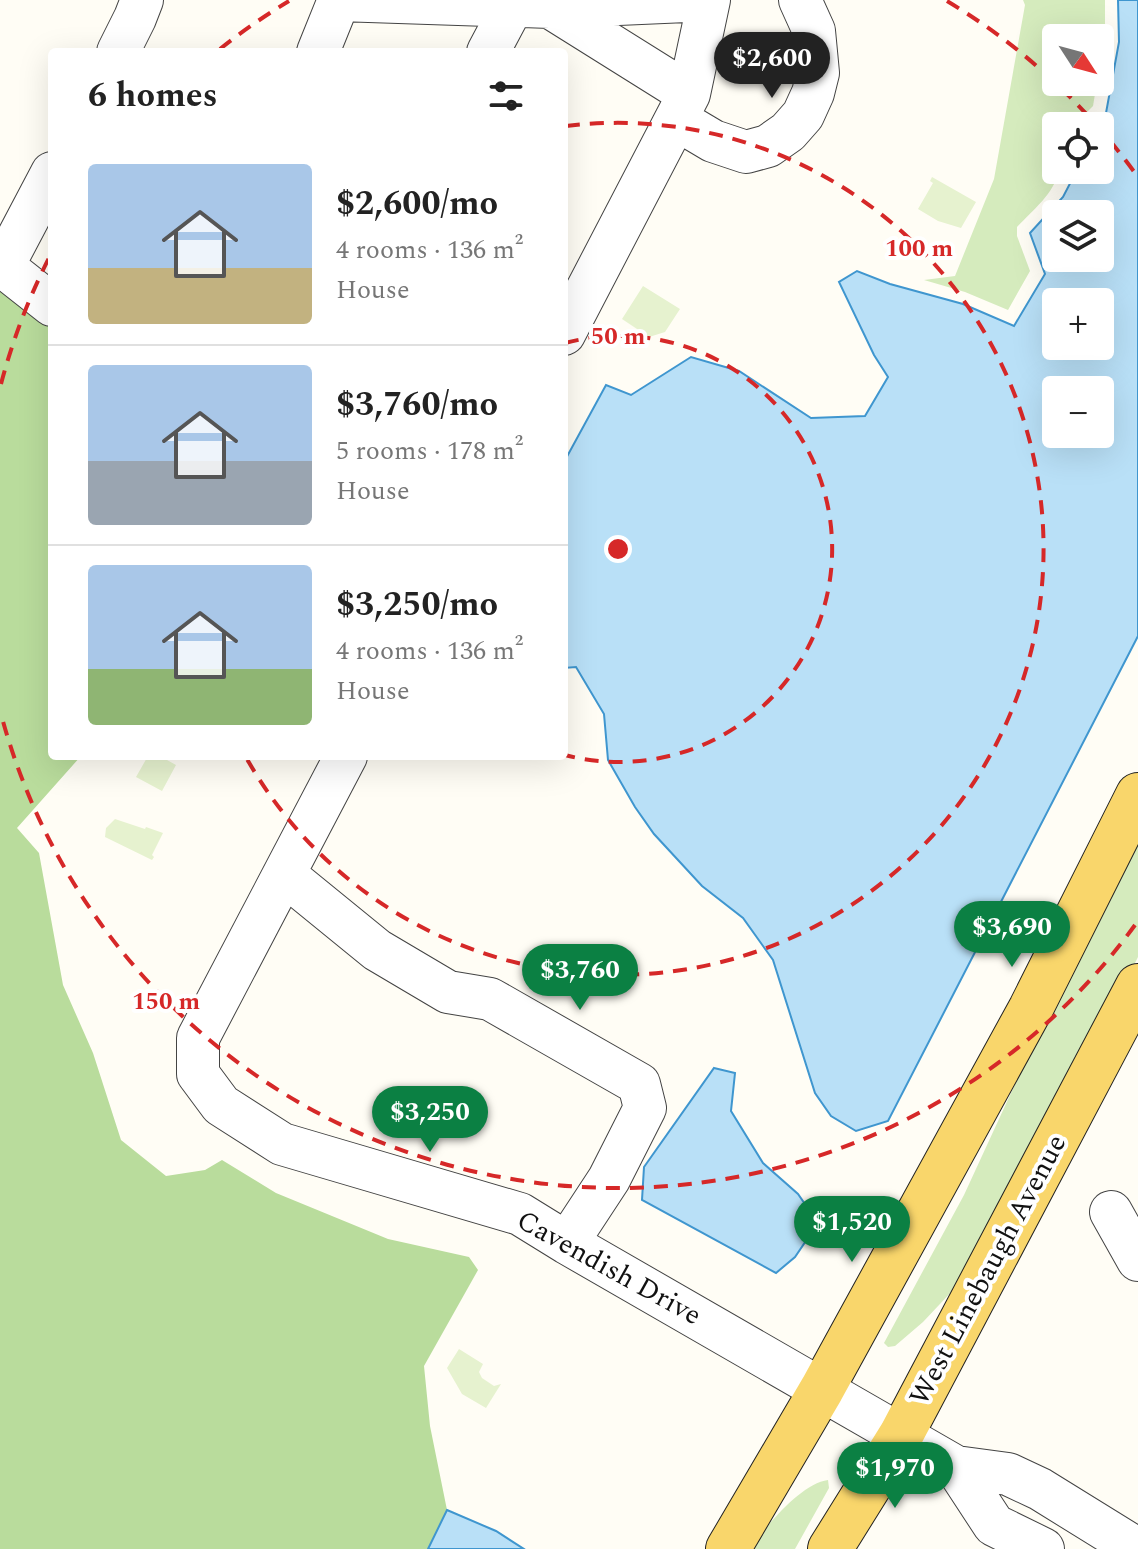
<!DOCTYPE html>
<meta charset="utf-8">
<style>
:root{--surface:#fff;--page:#f6f6f6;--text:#222;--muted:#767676;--line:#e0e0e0;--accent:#0b8043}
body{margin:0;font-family:Spectral,serif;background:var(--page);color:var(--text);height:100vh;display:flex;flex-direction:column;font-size:30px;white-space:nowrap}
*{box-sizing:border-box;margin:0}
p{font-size:26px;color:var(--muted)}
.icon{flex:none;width:44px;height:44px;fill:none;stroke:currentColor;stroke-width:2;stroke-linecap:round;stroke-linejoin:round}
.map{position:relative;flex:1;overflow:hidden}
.details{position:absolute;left:48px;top:48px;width:520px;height:712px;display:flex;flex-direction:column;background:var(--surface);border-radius:8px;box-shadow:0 8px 32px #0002}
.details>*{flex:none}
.needle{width:52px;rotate:126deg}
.buttons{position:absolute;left:1042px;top:24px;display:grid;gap:16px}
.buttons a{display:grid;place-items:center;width:72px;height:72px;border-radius:8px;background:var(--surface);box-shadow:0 8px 32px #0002;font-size:40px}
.price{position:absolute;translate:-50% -68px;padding:0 18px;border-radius:28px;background:var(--accent);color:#fff;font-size:26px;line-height:52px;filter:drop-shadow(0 2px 4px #0008)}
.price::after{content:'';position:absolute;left:50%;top:48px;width:24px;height:18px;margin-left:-12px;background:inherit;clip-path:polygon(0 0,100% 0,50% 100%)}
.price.on{background:#222;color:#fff}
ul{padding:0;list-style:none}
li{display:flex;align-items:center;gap:24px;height:200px;padding:0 40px}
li+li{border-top:2px solid var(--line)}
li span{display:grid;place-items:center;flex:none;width:224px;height:160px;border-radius:8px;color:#555}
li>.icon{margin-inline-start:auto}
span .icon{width:96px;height:96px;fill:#fffc;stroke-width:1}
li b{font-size:34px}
h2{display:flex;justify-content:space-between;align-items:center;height:96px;padding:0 40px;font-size:34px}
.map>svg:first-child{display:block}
.green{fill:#d5ebbd}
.forest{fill:#b9dc9c}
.pitch{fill:#e6f2cf}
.water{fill:#b9e0f7;stroke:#3f96cf;stroke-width:2;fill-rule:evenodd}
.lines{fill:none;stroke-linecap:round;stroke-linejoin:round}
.minor-casing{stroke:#444;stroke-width:44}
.major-casing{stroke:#222;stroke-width:46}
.minor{stroke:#fff;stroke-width:42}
.major{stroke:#f9d66b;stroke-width:44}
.ring{fill:none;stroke:#d62828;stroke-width:4;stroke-dasharray:14 10}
.labels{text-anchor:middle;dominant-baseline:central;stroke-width:8;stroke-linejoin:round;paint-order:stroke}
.street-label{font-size:28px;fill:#111;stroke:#fff}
.centre{fill:#d62828;stroke:#fff;stroke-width:4}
.ring-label{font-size:24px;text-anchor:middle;font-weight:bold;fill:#d62828;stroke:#fff;stroke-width:8;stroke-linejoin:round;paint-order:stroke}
</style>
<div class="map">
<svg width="1138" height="1549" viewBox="0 0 1138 1549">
<rect width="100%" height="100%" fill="#fffdf5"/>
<path class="green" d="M1023 0H1105V39L1100 66V38H1056V82H1097L1093 106 1073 126H1056V170H1059C1055 193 1032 211 1017 227V236L1030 271 1008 310 965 292 924 280 955 276 994 179 1025 5Z
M1138 829V957L1093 1047 955 1288 923 1322 895 1346 888 1347 884 1343 964 1195 1039 1032Z
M828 1480 829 1488 795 1549H749C765 1528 801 1483 828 1480Z"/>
<path class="forest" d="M0 282 52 321V756H81L17 828 39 853 63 985 93 1053 121 1140 166 1176 205 1170 222 1160 276 1193 388 1239 469 1257 478 1270 424 1366 430 1426 447 1510 428 1549H0Z"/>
<path class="pitch" d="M932 177 976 202 961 228 938 221 918 209 933 183 930 181Z
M643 286 680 309 665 332 649 337 622 319Z
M148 756H166L167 760 176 765 162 791 136 777Z
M115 819 145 829 146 827 163 833 152 855 154 857 152 860 105 837 106 828Z
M459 1349 483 1364 479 1372 482 1378 494 1386 501 1384 486 1408 462 1394 447 1368Z"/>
<path class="water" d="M1118 0H1138V636L888 1121 856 1131 831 1116 815 1093 773 960 743 918 702 886 654 834 635 807 608 760 604 714 576 667 564 668V462L606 385 631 395 691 357 739 371 811 418 865 416 888 377 874 355 839 282 857 271 890 284 963 304 1014 326 1045 274 1030 233 1063 197 1077 170H1100L1099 126 1106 113 1119 42ZM1056 214H1100V258H1056ZM1056 302H1100V346H1056ZM1056 390H1100V434H1056Z
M714 1068 735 1073 731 1111 763 1163 798 1194 818 1223 795 1257 776 1273 642 1200 644 1167Z
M447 1510 496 1531 524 1549H428Z"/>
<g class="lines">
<defs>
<path id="minor" d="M339 0 550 7 689 94
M550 7 709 0 689 94 564 334
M118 52 135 18 142 0
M318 52 339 0
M488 52 513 5
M676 119 713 141 746 152 768 146 788 132 803 115 813 93 818 73 814 31 800 0
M0 264 52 305
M3 266 52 173
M346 756 198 1038V1074L221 1105 282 1144 520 1214 567 1243 956 1467 994 1525 1043 1549
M285 875 377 950 448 992 490 999 639 1084 645 1108 609 1179 567 1243
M1111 1212 1138 1260
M956 1467 1008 1474 1040 1489 1137 1549"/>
<path id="major" d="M728 1549 822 1389 1031 1008 1138 795
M830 1549 901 1435 1138 986"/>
</defs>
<use href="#minor" class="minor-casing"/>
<use href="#major" class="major-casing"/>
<use href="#minor" class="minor"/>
<use href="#major" class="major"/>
</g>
<g class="ring">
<path d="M565 343A213 213 0 1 1 565 755"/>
<path d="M566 126A426 426 0 1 1 247 759"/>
<path d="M1135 925A639 639 0 0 1 1 714M1 384A639 639 0 0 1 51 254M220 49A639 639 0 0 1 289 1M947 1A639 639 0 0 1 1135 173"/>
</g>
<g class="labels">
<g class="street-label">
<text transform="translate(609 1268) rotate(29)">Cavendish Drive</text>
<text transform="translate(988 1270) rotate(-62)">West Linebaugh Avenue</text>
</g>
</g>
<circle cx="618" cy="549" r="12" class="centre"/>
<g class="ring-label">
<text x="919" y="256">100 m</text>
<text x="618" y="344">50 m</text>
<text x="166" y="1009">150 m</text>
</g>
</svg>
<div class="buttons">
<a><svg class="needle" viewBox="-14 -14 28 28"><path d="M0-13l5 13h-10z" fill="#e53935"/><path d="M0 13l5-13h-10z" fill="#767676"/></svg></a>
<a><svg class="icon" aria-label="locate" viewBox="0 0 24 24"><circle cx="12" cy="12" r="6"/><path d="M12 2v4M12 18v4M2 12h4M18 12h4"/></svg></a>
<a><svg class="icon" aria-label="layers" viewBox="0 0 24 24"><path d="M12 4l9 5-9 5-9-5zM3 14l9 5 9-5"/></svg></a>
<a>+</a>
<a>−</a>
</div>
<b class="price on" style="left:772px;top:100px">$2,600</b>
<b class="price" style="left:1012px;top:969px">$3,690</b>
<b class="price" style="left:580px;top:1012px">$3,760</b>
<b class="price" style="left:430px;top:1154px">$3,250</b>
<b class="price" style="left:852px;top:1264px">$1,520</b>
<b class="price" style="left:895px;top:1510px">$1,970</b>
<section class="details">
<h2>6 homes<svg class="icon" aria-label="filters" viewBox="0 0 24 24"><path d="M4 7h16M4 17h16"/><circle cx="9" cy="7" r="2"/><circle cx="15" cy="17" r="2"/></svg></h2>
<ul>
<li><span style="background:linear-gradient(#a9c7e8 65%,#c2b280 0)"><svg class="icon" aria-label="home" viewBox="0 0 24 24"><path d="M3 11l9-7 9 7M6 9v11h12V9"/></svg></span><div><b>$2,600/mo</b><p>4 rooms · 136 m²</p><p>House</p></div></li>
<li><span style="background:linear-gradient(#a9c7e8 60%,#9aa5b1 0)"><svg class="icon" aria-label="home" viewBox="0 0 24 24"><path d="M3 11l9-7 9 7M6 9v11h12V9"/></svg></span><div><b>$3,760/mo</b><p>5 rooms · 178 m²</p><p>House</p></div></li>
<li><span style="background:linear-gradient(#a9c7e8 65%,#8fb573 0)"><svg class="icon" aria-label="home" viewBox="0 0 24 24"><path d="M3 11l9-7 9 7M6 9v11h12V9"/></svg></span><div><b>$3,250/mo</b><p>4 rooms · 136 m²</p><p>House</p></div></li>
</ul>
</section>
</div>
